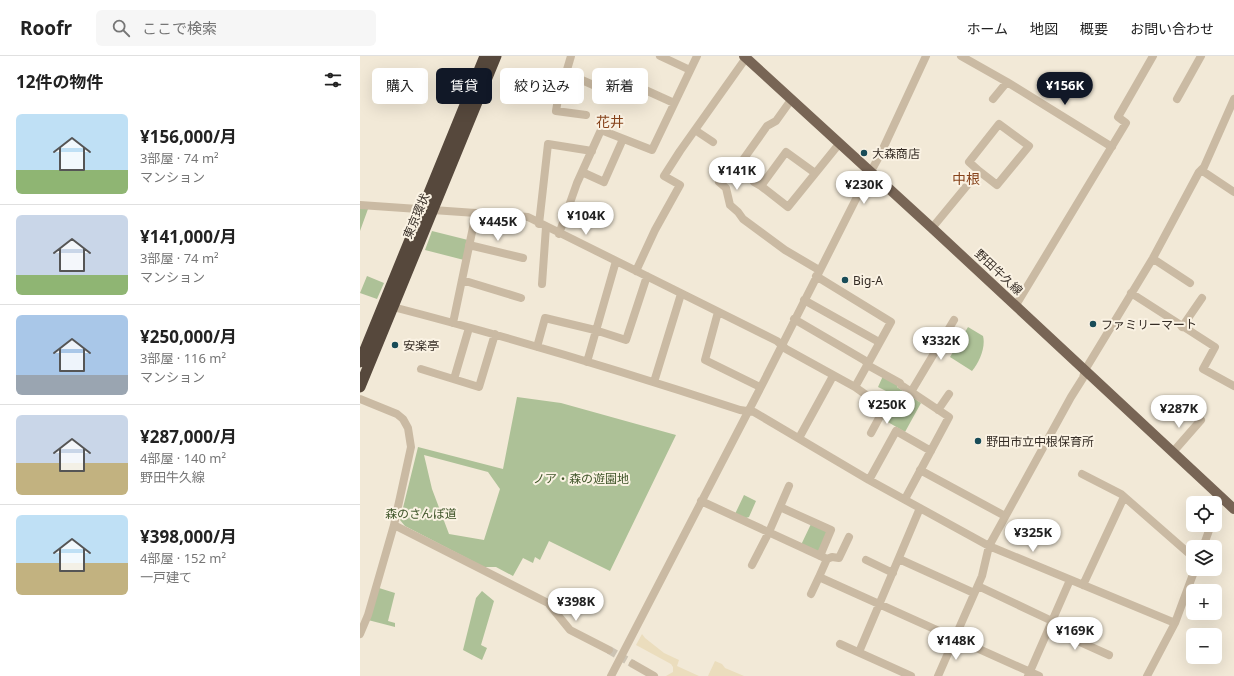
<!DOCTYPE html>
<html lang="ja">
<meta charset="utf-8">
<style>
:root{--surface:#fff;--page:#f6f6f6;--text:#222;--muted:#767676;--line:#e0e0e0;--accent:#111827}
body{margin:0;font-family:"Noto Sans","Noto Sans JP",sans-serif;background:var(--page);color:var(--text);height:100vh;display:flex;flex-direction:column;font-size:15px;white-space:nowrap}
*{box-sizing:border-box;margin:0}
p{font-size:13px;color:var(--muted)}
.icon{flex:none;width:22px;height:22px;fill:none;stroke:currentColor;stroke-width:2;stroke-linecap:round;stroke-linejoin:round}
.map{position:relative;flex:1;overflow:hidden}
.drawer{display:flex;flex-direction:column;background:var(--surface);width:360px}
.drawer>*{flex:none}
.hud{position:absolute;left:12px;top:12px;width:380px;height:36px;display:flex;gap:8px}
.controls{position:absolute;left:826px;top:440px;display:grid;gap:8px}
.controls a{display:grid;place-items:center;width:36px;height:36px;border-radius:6px;background:var(--surface);box-shadow:0 4px 16px #0002;font-size:20px}
.price{position:absolute;translate:-50% -34px;padding:0 9px;border-radius:14px;background:#fff;color:#222;font-size:13px;line-height:26px;filter:drop-shadow(0 1px 2px #0008)}
.price::after{content:'';position:absolute;left:50%;top:24px;width:12px;height:9px;margin-left:-6px;background:inherit;clip-path:polygon(0 0,100% 0,50% 100%)}
.price.current{background:var(--accent);color:#fff}
ul{padding:0;list-style:none}
li{display:flex;align-items:center;gap:12px;height:100px;padding:0 16px}
li+li{border-top:1px solid var(--line)}
li span{display:grid;place-items:center;flex:none;width:112px;height:80px;border-radius:6px;color:#555}
li>.icon{margin-inline-start:auto}
span .icon{width:48px;height:48px;fill:#fffc;stroke-width:1}
li b{font-size:17px}
h2{display:flex;justify-content:space-between;align-items:center;height:48px;padding:0 16px;font-size:17px}
.chip{padding:0 14px;border-radius:6px;background:var(--surface);box-shadow:0 4px 16px #0002;font-size:14px;line-height:36px}
.chip.current{background:var(--accent);color:#fff}
header{display:flex;align-items:center;gap:24px;box-sizing:border-box;height:56px;padding:0 20px;background:var(--surface);border-bottom:1px solid var(--line)}
header strong{font-size:19px}
nav{display:flex;gap:22px;margin-inline-start:auto;font-size:14px}
.search{width:280px;height:36px;background:var(--page);display:flex;align-items:center;gap:10px;box-sizing:border-box;padding:0 14px;border-radius:6px;color:var(--muted);font-size:15px}
main{display:flex;flex:1;min-height:0}
.map>svg:first-child{display:block}
.green{fill:#adc197;fill-rule:evenodd}
.plaza{fill:#ebddbd}
.lines{fill:none;stroke-linecap:round;stroke-linejoin:round}
.minor-tunnel{stroke:#ccc3b3;stroke-width:8;stroke-dasharray:8 4;stroke-linecap:butt}
.minor{stroke:#cabaa3;stroke-width:8}
.major{stroke:#786555;stroke-width:10}
.highway{stroke:#56483c;stroke-width:11}
.poi-dot{fill:#194c58;stroke:#faf2e3;stroke-width:1.5}
.labels{text-anchor:middle;dominant-baseline:central;stroke-width:4;stroke-linejoin:round;paint-order:stroke}
.poi-label{font-size:12px;fill:#352c25;stroke:#faf2e3;text-anchor:start}
.street-label{font-size:12px;fill:#352c25;stroke:#faf2e3}
.park-label{font-size:12px;fill:#3e5428;stroke:#faf2e3}
.quarter-label{font-size:14px;fill:#87431b;stroke:#faf2e3}
</style>
<header>
<strong>Roofr</strong>
<div class="search"><svg class="icon" aria-label="search" viewBox="0 0 24 24"><circle cx="10" cy="10" r="6"/><path d="M15 15l6 6"/></svg>ここで検索</div>
<nav><a>ホーム</a><a>地図</a><a>概要</a><a>お問い合わせ</a></nav>
</header>
<main>
<section class="drawer">
<h2>12件の物件<svg class="icon" aria-label="filters" viewBox="0 0 24 24"><path d="M4 7h16M4 17h16"/><circle cx="9" cy="7" r="2"/><circle cx="15" cy="17" r="2"/></svg></h2>
<ul>
<li><span style="background:linear-gradient(#bfe0f5 70%,#8fb573 0)"><svg class="icon" aria-label="home" viewBox="0 0 24 24"><path d="M3 11l9-7 9 7M6 9v11h12V9"/></svg></span><div><b>¥156,000/月</b><p>3部屋 · 74 m²</p><p>マンション</p></div></li>
<li><span style="background:linear-gradient(#c9d6e8 75%,#8fb573 0)"><svg class="icon" aria-label="home" viewBox="0 0 24 24"><path d="M3 11l9-7 9 7M6 9v11h12V9"/></svg></span><div><b>¥141,000/月</b><p>3部屋 · 74 m²</p><p>マンション</p></div></li>
<li><span style="background:linear-gradient(#a9c7e8 75%,#9aa5b1 0)"><svg class="icon" aria-label="home" viewBox="0 0 24 24"><path d="M3 11l9-7 9 7M6 9v11h12V9"/></svg></span><div><b>¥250,000/月</b><p>3部屋 · 116 m²</p><p>マンション</p></div></li>
<li><span style="background:linear-gradient(#c9d6e8 60%,#c2b280 0)"><svg class="icon" aria-label="home" viewBox="0 0 24 24"><path d="M3 11l9-7 9 7M6 9v11h12V9"/></svg></span><div><b>¥287,000/月</b><p>4部屋 · 140 m²</p><p>野田牛久線</p></div></li>
<li><span style="background:linear-gradient(#bfe0f5 60%,#c2b280 0)"><svg class="icon" aria-label="home" viewBox="0 0 24 24"><path d="M3 11l9-7 9 7M6 9v11h12V9"/></svg></span><div><b>¥398,000/月</b><p>4部屋 · 152 m²</p><p>一戸建て</p></div></li>
</ul>
</section>
<div class="map">
<svg width="874" height="620" viewBox="0 0 874 620">
<rect width="100%" height="100%" fill="#f2e9d7"/>
<path class="green" d="M0 151 8 153 0 175Z
M72 175 108 184 104 204 65 194Z
M7 220 24 227 17 243 0 237Z
M608 271 623 280C626 291 619 307 612 315L590 301Z
M523 320 538 329 537 331 561 347 545 376 521 362 534 339 518 331Z
M157 341 201 347 316 379 250 515 189 485 180 504 175 501 173 507 163 502 153 520 136 511H124L45 470 40 464 58 391 143 413ZM64 399 128 416 140 433 124 484 89 478 72 433Z
M384 439 396 445 389 461 386 462 375 458Z
M451 468 467 475 459 497 441 489Z
M19 532 35 537 28 565 35 567V571L8 564Z
M122 535 134 545 121 589 127 592 122 604 103 594 116 542Z"/>
<path class="plaza" d="M282 578 285 582 304 597 319 604 317 610 339 620H306L313 616V611L311 608 276 589Z
M355 605 362 608 365 612 384 620H348Z"/>
<g class="lines">
<path class="minor-tunnel" d="M249 594 273 608"/>
<path class="minor" d="M211 0 206 17 249 36
M300 0 330 14
M601 0 647 26 752 91
M206 17 199 37 196 55 226 59
M261 23 314 47
M633 43 647 26
M817 43 841 0
M431 44 416 65 407 70 380 108 368 113 359 126 366 132 370 149 378 156 383 163 425 194 459 214
M335 74 353 86
M841 114 874 136
M222 116 244 126 263 83
M455 117 426 96 401 130 428 151 479 88
M394 126 401 130
M0 149 116 157 168 161 417 285 426 293 495 331 531 266 456 220
M179 168 188 88 232 95
M572 172 619 115 609 106 639 68 669 90 637 129 619 115
M199 178 217 127 241 74 292 94 337 0
M109 189 163 202
M793 202 795 204 830 227
M276 215 295 174 320 129 304 120 320 95 386 2
M102 224 161 242
M182 228 186 171
M771 237 855 291 843 313 874 330
M444 244 519 286
M656 249 766 67 758 61 793 0
M33 251C149 281 265 316 380 354L394 356 509 424 629 490 815 567
M358 256 345 304 400 331
M434 263 504 304 511 311 540 327 541 329 589 361 545 443
M93 267 116 157
M822 271 842 242
M567 280 581 287
M177 291 185 262 235 274 266 284 287 220
M227 306 256 205
M61 313 119 331 135 278
M94 323 109 272
M294 326 321 238
M495 331C505 338 514 345 525 351L511 377
M551 336 594 264
M0 343 37 358 43 363 48 372 51 391 34 469 8 559 0 578
M578 354 589 338
M439 382 473 320
M813 396 841 364
M560 414 645 460
M722 418 761 438 833 501
M509 424 536 375 571 395
M341 445 467 503 459 521 679 620
M420 451 471 474 460 500
M855 457 861 441
M34 469 188 547 210 574 249 594
M843 491 851 469
M467 503 472 501 479 502 489 481
M539 503 614 537
M506 504 533 517
M392 509 409 476 429 430
M723 529 764 441
M618 530 692 565
M451 538 459 521
M689 572 749 599
M480 588 551 620
M499 596 560 452
M273 608 294 620
M251 620 404 325 499 137 521 97 566 0
M578 620 622 520 629 490 711 341 723 322 725 314 793 202 839 116 844 111 874 43
M668 620 710 524
M787 620 815 567 835 513"/>
<path class="major" d="M384 0 572 172 874 453"/>
<path class="highway" d="M0 306 125 0
M0 331 136 0"/>
</g>
<g class="poi-dot">
<circle cx="504" cy="97" r="4"/>
<circle cx="485" cy="224" r="4"/>
<circle cx="733" cy="268" r="4"/>
<circle cx="35" cy="289" r="4"/>
<circle cx="618" cy="385" r="4"/>
</g>
<g class="labels">
<g class="poi-label">
<text x="512" y="97">大森商店</text>
<text x="493" y="224">Big-A</text>
<text x="741" y="268">ファミリーマート</text>
<text x="43" y="289">安楽亭</text>
<text x="626" y="385">野田市立中根保育所</text>
</g>
<g class="street-label">
<text transform="translate(56 160) rotate(-67)">東京環状</text>
<text transform="translate(639 216) rotate(43)">野田牛久線</text>
</g>
<g class="park-label">
<text x="221" y="422">ノア・森の遊園地</text>
<text x="61" y="457">森のさんぽ道</text>
</g>
<g class="quarter-label">
<text x="250" y="65">花井</text>
<text x="606" y="122">中根</text>
</g>
</g>
</svg>
<div class="controls">
<a><svg class="icon" aria-label="locate" viewBox="0 0 24 24"><circle cx="12" cy="12" r="6"/><path d="M12 2v4M12 18v4M2 12h4M18 12h4"/></svg></a>
<a><svg class="icon" aria-label="layers" viewBox="0 0 24 24"><path d="M12 4l9 5-9 5-9-5zM3 14l9 5 9-5"/></svg></a>
<a>+</a>
<a>−</a>
</div>
<b class="price current" style="left:705px;top:50px">¥156K</b>
<b class="price" style="left:377px;top:135px">¥141K</b>
<b class="price" style="left:504px;top:149px">¥230K</b>
<b class="price" style="left:226px;top:180px">¥104K</b>
<b class="price" style="left:138px;top:186px">¥445K</b>
<b class="price" style="left:581px;top:305px">¥332K</b>
<b class="price" style="left:527px;top:369px">¥250K</b>
<b class="price" style="left:819px;top:373px">¥287K</b>
<b class="price" style="left:673px;top:497px">¥325K</b>
<b class="price" style="left:216px;top:566px">¥398K</b>
<b class="price" style="left:715px;top:595px">¥169K</b>
<b class="price" style="left:596px;top:605px">¥148K</b>
<div class="hud">
<a class="chip">購入</a>
<a class="chip current">賃貸</a>
<a class="chip">絞り込み</a>
<a class="chip">新着</a>
</div>
</div>
</main>
